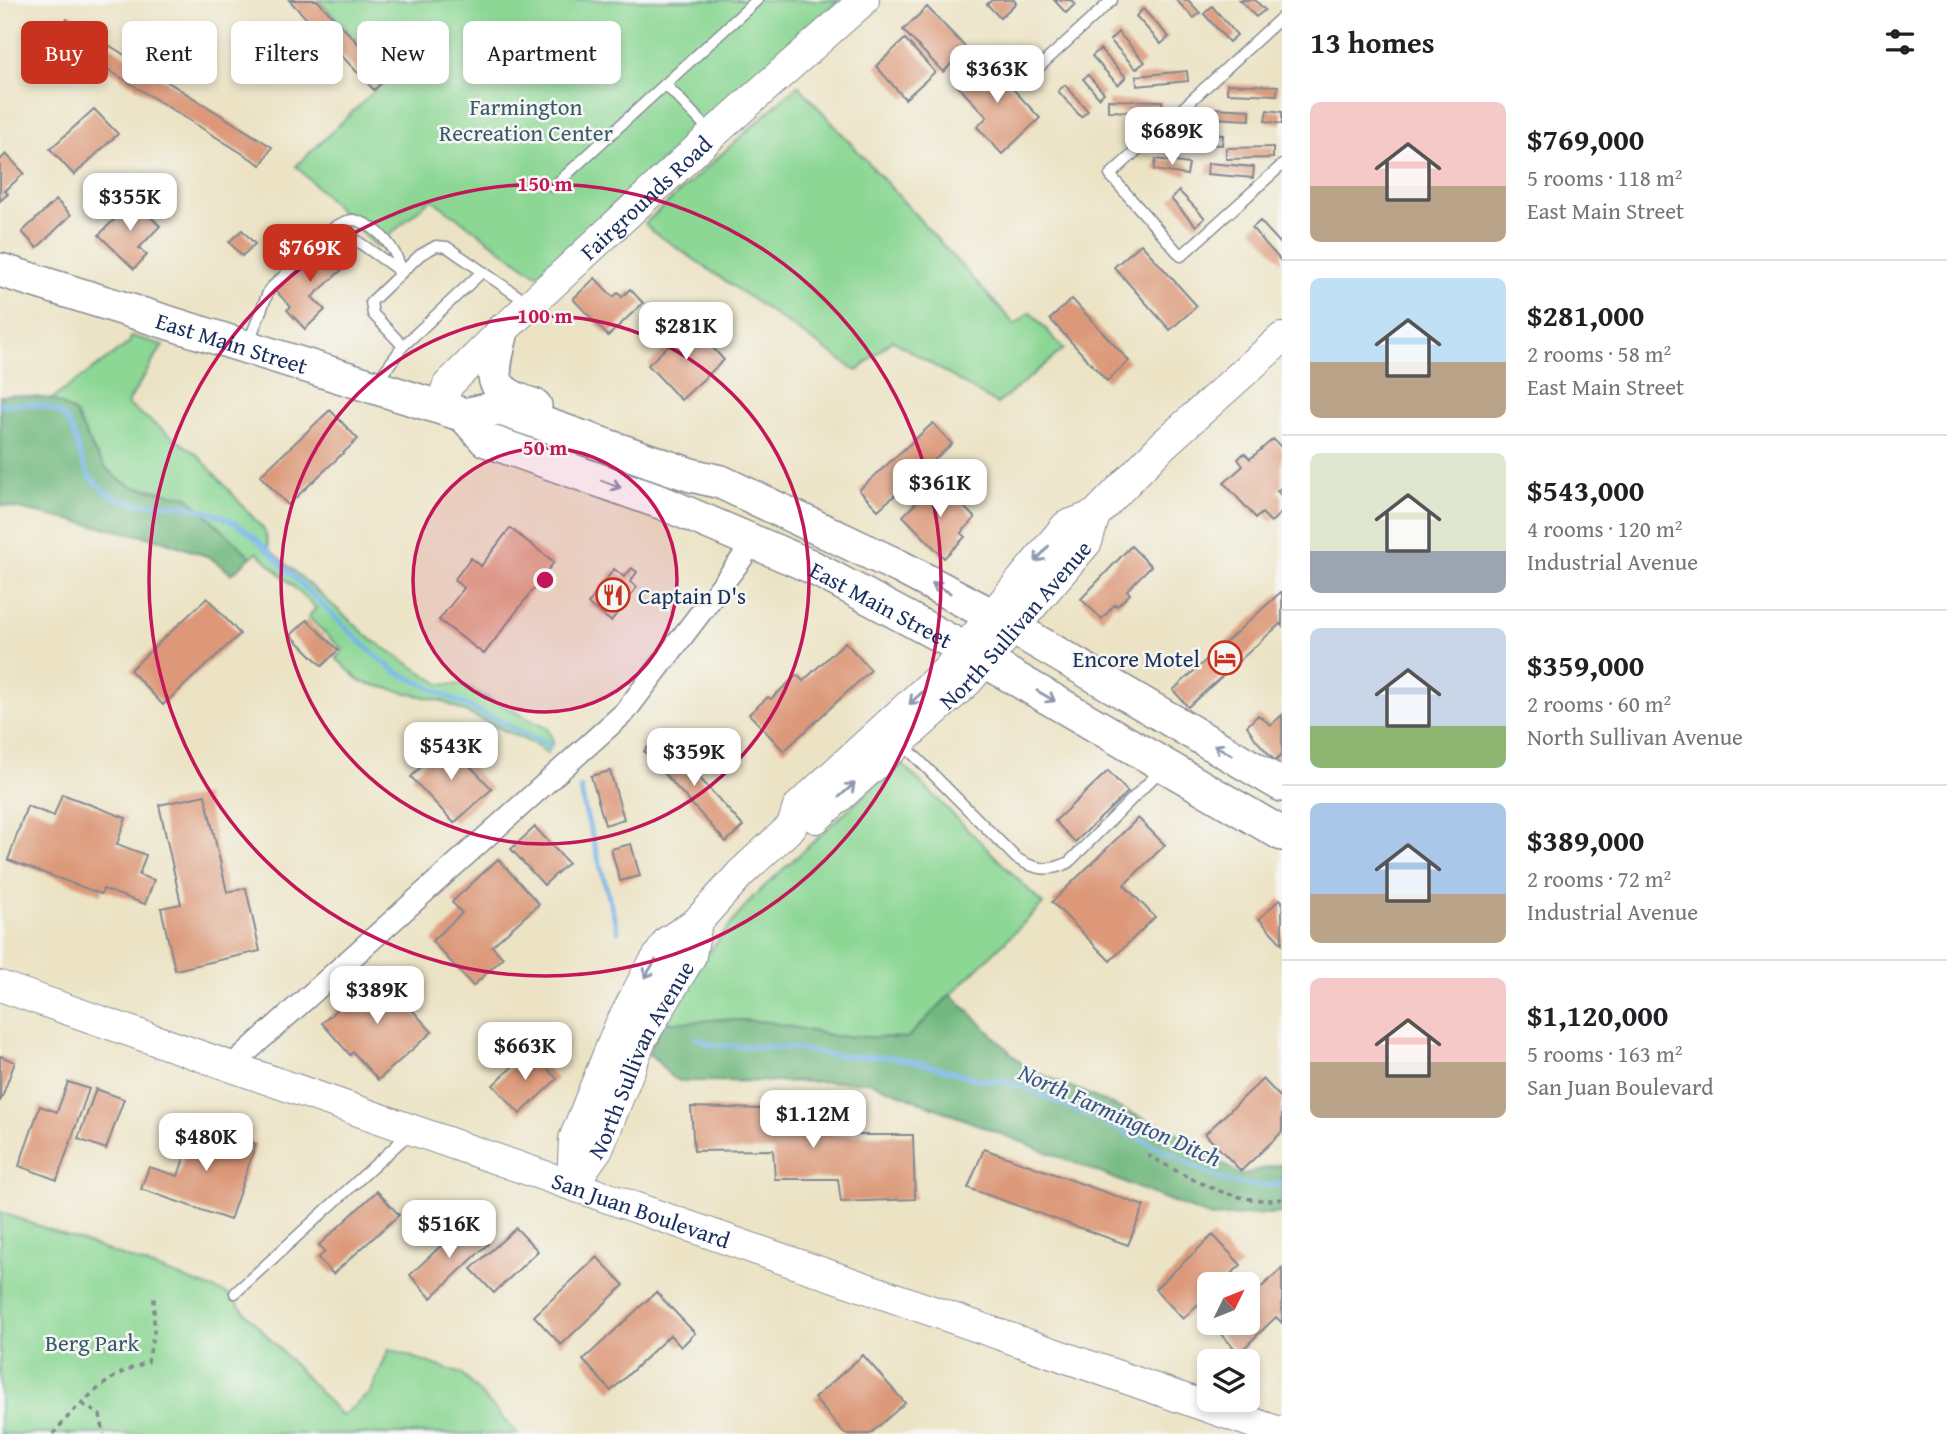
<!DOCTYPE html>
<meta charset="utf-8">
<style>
:root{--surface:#fff;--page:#f2f2f2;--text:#202124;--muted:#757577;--line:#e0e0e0;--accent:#c8321e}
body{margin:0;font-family:"Gentium Book Plus",serif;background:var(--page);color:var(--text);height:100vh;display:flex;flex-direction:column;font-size:26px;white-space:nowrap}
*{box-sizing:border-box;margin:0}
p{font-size:23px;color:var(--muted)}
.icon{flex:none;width:38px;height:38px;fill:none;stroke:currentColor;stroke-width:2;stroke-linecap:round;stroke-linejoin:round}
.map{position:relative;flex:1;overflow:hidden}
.details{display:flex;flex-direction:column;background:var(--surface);width:665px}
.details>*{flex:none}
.top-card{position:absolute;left:21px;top:21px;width:665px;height:63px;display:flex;gap:14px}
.needle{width:46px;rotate:47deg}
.tools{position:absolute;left:1197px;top:1272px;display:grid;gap:14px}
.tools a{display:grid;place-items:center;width:63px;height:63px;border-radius:10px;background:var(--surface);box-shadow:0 4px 10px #0003;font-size:35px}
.price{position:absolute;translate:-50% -60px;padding:0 16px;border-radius:14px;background:#fff;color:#222;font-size:23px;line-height:46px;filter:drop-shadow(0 2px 4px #0008)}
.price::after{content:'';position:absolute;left:50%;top:42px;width:21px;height:16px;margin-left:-10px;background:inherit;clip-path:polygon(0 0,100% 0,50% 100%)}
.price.active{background:var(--accent);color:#fff}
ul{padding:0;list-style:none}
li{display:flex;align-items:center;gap:21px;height:175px;padding:0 28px}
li+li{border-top:2px solid var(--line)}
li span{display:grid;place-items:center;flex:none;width:196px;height:140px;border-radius:10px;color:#555}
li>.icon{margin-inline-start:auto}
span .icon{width:84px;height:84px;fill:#fffc;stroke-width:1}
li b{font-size:30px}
h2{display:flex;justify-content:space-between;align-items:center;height:84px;padding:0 28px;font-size:30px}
.chip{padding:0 24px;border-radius:10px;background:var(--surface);box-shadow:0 4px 10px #0003;font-size:24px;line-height:63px}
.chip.active{background:var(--accent);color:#fff}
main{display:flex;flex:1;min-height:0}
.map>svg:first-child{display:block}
.green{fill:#8cd794;stroke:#548379;stroke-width:2}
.forest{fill:#71b87e;stroke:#46746e;stroke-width:2}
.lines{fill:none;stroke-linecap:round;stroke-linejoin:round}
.stream{stroke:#74b4e8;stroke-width:5}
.building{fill:#dc9878}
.lane-casing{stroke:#848991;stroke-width:13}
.street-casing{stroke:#848991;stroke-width:24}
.secondary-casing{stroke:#848991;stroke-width:32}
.primary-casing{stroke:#848991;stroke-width:36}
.path{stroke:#848991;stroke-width:3.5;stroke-dasharray:5 5;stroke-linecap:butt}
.lane{stroke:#fff;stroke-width:10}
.street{stroke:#fff;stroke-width:21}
.secondary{stroke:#fff;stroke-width:30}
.primary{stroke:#fff;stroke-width:33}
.oneway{stroke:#8d97ae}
.ring{fill:none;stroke:#c2185b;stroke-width:3.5}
.labels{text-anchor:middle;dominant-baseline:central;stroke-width:5;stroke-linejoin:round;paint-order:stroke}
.park-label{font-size:23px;fill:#37596c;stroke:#f6f6f2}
.street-label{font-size:23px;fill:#1b2f5e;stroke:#f6f6f2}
.poi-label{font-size:23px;fill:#1b2f5e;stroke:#f6f6f2;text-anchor:start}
.water-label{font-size:24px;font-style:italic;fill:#365787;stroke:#f6f6f2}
.centre{fill:#c2185b;stroke:#f6f6f2;stroke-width:3.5}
.ring-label{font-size:21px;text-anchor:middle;font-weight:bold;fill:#c2185b;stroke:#f6f6f2;stroke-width:5;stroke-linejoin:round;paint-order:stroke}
</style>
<main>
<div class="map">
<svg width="1282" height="1434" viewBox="0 0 1282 1434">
<rect width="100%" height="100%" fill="#f6f6f2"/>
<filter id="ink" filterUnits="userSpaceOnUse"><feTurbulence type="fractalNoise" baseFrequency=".0143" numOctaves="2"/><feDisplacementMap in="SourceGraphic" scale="14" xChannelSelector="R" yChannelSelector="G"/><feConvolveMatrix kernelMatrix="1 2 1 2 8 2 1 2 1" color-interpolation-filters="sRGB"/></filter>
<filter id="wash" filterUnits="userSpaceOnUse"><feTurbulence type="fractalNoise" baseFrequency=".00686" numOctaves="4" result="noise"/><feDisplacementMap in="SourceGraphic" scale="28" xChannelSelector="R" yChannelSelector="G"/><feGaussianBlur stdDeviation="1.57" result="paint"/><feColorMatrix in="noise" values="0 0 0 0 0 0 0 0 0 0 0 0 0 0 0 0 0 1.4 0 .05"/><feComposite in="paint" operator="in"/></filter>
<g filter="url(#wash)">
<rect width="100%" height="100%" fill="#ece3c4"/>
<path class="green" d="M318 0H839L537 275 431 199 376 247 296 166 390 76Z
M798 85 1015 325 1030 312 1064 349 997 404 892 340 857 371 651 230 645 223Z
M131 336 163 345 127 404 198 455 265 531 269 549 372 640 440 684 463 685 548 729 553 742 547 754 538 746 442 701 361 682 336 658 343 650 308 617 316 608 257 552 251 557 231 538 161 491 134 487 120 480 106 468 95 453 75 413 52 399 129 343Z
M900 762 1043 904 907 1038 834 1036 769 1022 721 1019 693 1022H663L696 968 753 897Z
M0 1212 228 1294 342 1416 371 1392 389 1349 462 1374 518 1434H0Z"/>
<path class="forest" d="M13 395 52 399 75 413 95 453 106 468 120 480 134 487 188 497 251 557 232 574 209 557 161 540 0 505V396Z
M951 994 1025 1067 1177 1133 1240 1175 1282 1164V1213L1211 1217 870 1082 680 1081C663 1075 662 1060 648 1054L663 1022H693L721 1019 769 1022 834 1036 907 1038Z"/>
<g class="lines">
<path class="stream" d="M0 405C103 396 55 455 106 492 128 508 154 503 179 505 197 507 218 514 235 523 254 534 271 554 287 570 319 601 350 633 383 662L397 672 550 746
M581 788 584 806 618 931
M697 1038 711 1045 790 1048 839 1056 891 1057 933 1066 981 1080 999 1081 1024 1087 1145 1141 1209 1174 1234 1183 1260 1186 1282 1184"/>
</g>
<g id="blocks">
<path class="building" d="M289 0H317L389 76 374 90Z
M992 0H1014L1016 3 1000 18 987 4Z
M1054 0H1071L1075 4 1066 13Z
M1176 0H1188L1200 13 1194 18Z
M1240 0H1255L1265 10 1256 17Z
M1212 6 1237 35 1229 42 1204 14Z
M927 7 967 49 943 72 903 30Z
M1143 9 1169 37 1161 44 1136 16Z
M67 19 272 147 261 165 56 37Z
M1118 32 1145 62 1136 69 1110 40Z
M905 39 935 72 905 99 876 66Z
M1100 49 1126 77 1118 85 1092 56Z
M983 57 1040 118 1002 154 977 127 987 117 955 83Z
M1187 71 1188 81 1137 86 1136 76Z
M1088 75 1104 93 1099 98 1083 79Z
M1227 84 1278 86 1277 95 1227 93Z
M1065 85 1088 111 1081 117 1058 91Z
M1108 100 1162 101V113L1108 111Z
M1212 108 1250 110V120L1211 118Z
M94 109 118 134 74 175 50 149Z
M1267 110 1282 112V124L1265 121Z
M1186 133 1223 135 1222 145 1185 143Z
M1273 147V158L1226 159V148Z
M6 154 24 173 5 191 8 194 0 201V160Z
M1156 159 1189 164 1187 175 1154 170Z
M1208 163 1254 167 1253 178 1207 174Z
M1179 191 1205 218 1196 226 1171 199Z
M56 200 71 215 37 248 22 232Z
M133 200 160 226 139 248 147 255 134 269 99 235Z
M1260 221 1282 245V262L1252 228Z
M242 230 255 244 242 256 229 242Z
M330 242 341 254 335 259 344 268 312 297 325 310 305 329 287 310 291 307 274 289 322 245 325 247Z
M1141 244 1197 306 1170 330 1114 267Z
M595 278 613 297 618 293 622 297 630 289 643 303 608 336 573 299Z
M1072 299 1129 361 1107 381 1050 319Z
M691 324 724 360 681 400 648 365Z
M330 410 358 439 288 505 260 476Z
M933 423 952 444 878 510 859 490Z
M1273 439 1282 448V487L1277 491 1282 496V512L1271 522 1262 513 1256 518 1224 483 1243 466 1238 459 1244 453 1250 459Z
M938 481 975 518 961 533 965 537 944 558 903 516Z
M510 528 554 562 484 654 439 620 464 588 454 580 471 558 481 566Z
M1131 546 1151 566 1127 590 1130 594 1117 606 1115 604 1102 619 1081 599Z
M632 568 637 572 630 582 637 587 611 621 588 604 614 569 624 577Z
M1282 591V626L1280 624 1188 707 1173 690Z
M207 598 240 634 163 705 130 670Z
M307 620 338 650 322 666 291 635Z
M845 642 871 670 784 751 749 714 768 697 771 699 797 675 803 681Z
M1258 715 1271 725 1282 715V755L1275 761 1256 740 1247 726Z
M661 735 743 826 726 842 644 751Z
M446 741 492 789 454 823 411 777Z
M610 771 624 819 605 825 591 776Z
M1108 771 1128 792 1075 842 1055 821Z
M62 794 126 818 117 844 146 855 139 875 154 880 145 904 103 889 101 894 8 860 27 806 54 816Z
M205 795 227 892 246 888 260 951 175 970 161 908 181 904 159 805Z
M1138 818 1165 845 1124 885 1155 917 1110 961 1052 902Z
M535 827 568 863 544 885 511 849Z
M631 844 640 876 620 881 611 849Z
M498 859 539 904 492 946 503 958 473 986 432 941 462 913 452 902Z
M1280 899 1282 901V944L1259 919Z
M378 972 432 1032 378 1080 353 1052 350 1055 322 1023Z
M530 1050 557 1079 520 1114 493 1085Z
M0 1056 15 1062 0 1102Z
M1263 1079 1282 1099V1132L1241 1171 1205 1134Z
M68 1082 89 1089 57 1180 19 1166 40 1106 57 1112Z
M96 1089 124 1099 106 1149 78 1139Z
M691 1107 834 1111 833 1135H913L915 1199 841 1202 838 1179H775L773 1150 694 1151Z
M196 1123 256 1144 230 1220 141 1189 149 1167 178 1176Z
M984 1149 1144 1206 1128 1245 968 1188Z
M377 1191 399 1215 333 1274 318 1258 325 1252 319 1245Z
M467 1221 488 1244 431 1298 410 1275Z
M516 1228 538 1251 494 1293 471 1269Z
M1213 1235 1241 1265 1220 1284H1209V1294L1183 1319 1155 1289Z
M597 1257 624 1285 561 1345 534 1316Z
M1282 1268V1323L1276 1317 1239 1353 1216 1329 1223 1323H1248V1300Z
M656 1292 695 1333 681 1347 670 1335 611 1391 583 1360Z
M863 1355 905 1403 870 1434H845L814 1398Z"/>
</g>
</g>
<g filter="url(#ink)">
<use href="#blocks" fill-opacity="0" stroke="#848991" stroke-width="2"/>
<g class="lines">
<defs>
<path id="lane" d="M1282 17 1110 175 1181 256 1282 165
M1038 68 1112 0
M665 84 712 133
M553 187 757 0
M336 226C343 223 349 218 358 221 379 227 398 251 401 272
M248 344 269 290 336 226 401 272
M403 346 482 272
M376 383 403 346 373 314 371 302 420 255 436 246 447 247 528 303
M903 744 1016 858C1034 869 1049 873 1069 862L1161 770
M235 1293 411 1132"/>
<path id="street" d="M230 1067 625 712 743 557 751 539"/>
<g id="secondary">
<path id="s1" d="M440 407 448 385 502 331 713 134 864 0"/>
<path id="s2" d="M816 818 968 681 1087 542 1095 515"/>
<path id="s3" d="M0 986 1282 1433"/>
<path d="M572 1185 574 1139 619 1027 646 975 668 941 697 922 741 873 792 826 798 807 947 670 1066 526 1095 515 1163 445 1282 338"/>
<path id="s4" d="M572 1185 599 1147 642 1038 691 956 697 922"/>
</g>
<g id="primary">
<path id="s5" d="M0 270 464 415 498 408 691 475 721 482 900 567 993 616 1282 785"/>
<path d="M502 331C491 377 485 390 535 406"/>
<path id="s6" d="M464 415 486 440 663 503 810 566 965 649 1282 834"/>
</g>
</defs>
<use href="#lane" class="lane-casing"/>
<use href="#street" class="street-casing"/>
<use href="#secondary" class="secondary-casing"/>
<use href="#primary" class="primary-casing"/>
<path class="path" d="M1147 1155C1189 1177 1232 1206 1282 1199
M82 1404 100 1415 104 1434
M53 1434C71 1412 96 1387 121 1373 129 1368 139 1366 148 1362L154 1332V1294"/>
<use href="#lane" class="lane"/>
<use href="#street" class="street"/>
<use href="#secondary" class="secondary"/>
<use href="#primary" class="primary"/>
</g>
<defs><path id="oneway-shaft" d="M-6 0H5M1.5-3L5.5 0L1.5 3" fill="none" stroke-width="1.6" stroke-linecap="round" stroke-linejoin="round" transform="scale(1.75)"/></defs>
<g class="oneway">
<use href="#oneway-shaft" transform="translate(611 484) rotate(21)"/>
<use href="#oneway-shaft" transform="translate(1042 554) rotate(130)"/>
<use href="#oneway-shaft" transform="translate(941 588) rotate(-152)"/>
<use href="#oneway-shaft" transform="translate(1046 696) rotate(30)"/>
<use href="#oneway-shaft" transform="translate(917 697) rotate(137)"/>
<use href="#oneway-shaft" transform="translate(1223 750) rotate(-150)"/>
<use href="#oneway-shaft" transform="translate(847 790) rotate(-42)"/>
<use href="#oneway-shaft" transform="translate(650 969) rotate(122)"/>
</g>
</g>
<circle cx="545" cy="580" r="132" fill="#c2185b" fill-opacity=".12"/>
<g class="ring">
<circle cx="545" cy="580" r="132"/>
<circle cx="545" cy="580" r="264"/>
<circle cx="545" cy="580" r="396"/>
</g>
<defs>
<symbol id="restaurant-ring" viewBox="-11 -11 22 22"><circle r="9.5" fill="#f6f6f2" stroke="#c8321e" stroke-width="1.5"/><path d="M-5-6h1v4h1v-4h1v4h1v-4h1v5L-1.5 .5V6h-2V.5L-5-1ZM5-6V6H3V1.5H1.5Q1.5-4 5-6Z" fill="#c8321e"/></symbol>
<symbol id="hotel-ring" viewBox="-11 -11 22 22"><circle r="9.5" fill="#f6f6f2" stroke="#c8321e" stroke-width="1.5"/><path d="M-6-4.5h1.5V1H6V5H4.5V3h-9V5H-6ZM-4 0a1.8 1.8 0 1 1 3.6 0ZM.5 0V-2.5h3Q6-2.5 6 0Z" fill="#c8321e"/></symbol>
</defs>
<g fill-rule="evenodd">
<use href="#restaurant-ring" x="594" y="576" width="38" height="38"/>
<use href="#hotel-ring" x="1206" y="639" width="38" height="38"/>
</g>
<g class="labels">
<g class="park-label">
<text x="526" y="106">Farmington<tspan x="526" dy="26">Recreation Center</tspan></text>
<text x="92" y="1342">Berg Park</text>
</g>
<g class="street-label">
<text stroke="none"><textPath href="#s1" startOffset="296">Fairgrounds Road</textPath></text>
<text stroke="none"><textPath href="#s5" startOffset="243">East Main Street</textPath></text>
<text stroke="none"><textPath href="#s6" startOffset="462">East Main Street</textPath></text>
<text stroke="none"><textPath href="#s2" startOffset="278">North Sullivan Avenue</textPath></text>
<text stroke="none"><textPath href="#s4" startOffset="144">North Sullivan Avenue</textPath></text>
<text stroke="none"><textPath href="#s3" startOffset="679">San Juan Boulevard</textPath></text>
</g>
<g class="poi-label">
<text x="638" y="595">Captain D's</text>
<text x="1200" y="658" text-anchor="end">Encore Motel</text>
</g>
<g class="water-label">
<text transform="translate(1120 1115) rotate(24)">North Farmington Ditch</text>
</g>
</g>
<circle cx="545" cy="580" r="10" class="centre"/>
<g class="ring-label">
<text x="545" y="191">150 m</text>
<text x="545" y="323">100 m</text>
<text x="545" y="455">50 m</text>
</g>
</svg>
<div class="tools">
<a><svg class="needle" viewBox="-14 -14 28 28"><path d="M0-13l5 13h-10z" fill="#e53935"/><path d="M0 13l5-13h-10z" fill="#757577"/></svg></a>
<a><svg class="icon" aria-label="layers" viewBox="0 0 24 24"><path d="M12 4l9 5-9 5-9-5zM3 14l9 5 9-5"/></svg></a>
</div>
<b class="price" style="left:997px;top:105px">$363K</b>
<b class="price" style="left:1172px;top:167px">$689K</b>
<b class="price" style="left:130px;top:233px">$355K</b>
<b class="price active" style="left:310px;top:284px">$769K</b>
<b class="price" style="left:686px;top:362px">$281K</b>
<b class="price" style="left:940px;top:519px">$361K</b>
<b class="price" style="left:451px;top:782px">$543K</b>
<b class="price" style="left:694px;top:788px">$359K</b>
<b class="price" style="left:377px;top:1026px">$389K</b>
<b class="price" style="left:525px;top:1082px">$663K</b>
<b class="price" style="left:813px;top:1150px">$1.12M</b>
<b class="price" style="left:206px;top:1173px">$480K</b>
<b class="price" style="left:449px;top:1260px">$516K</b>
<div class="top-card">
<a class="chip active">Buy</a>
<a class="chip">Rent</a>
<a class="chip">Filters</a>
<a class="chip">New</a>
<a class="chip">Apartment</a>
</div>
</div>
<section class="details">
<h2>13 homes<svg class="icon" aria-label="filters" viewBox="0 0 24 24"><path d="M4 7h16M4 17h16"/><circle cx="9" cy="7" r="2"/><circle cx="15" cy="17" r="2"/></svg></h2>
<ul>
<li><span style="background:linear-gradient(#f6c9c9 60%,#b9a48a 0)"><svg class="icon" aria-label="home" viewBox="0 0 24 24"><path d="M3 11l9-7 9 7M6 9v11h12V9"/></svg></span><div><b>$769,000</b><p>5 rooms · 118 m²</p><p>East Main Street</p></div></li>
<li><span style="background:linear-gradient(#bfe0f5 60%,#b9a48a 0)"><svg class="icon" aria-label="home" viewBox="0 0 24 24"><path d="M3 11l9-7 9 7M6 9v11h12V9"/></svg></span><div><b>$281,000</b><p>2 rooms · 58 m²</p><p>East Main Street</p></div></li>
<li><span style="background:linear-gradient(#dfe7d0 70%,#9aa5b1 0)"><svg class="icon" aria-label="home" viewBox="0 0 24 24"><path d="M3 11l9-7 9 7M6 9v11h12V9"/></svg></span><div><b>$543,000</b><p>4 rooms · 120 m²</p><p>Industrial Avenue</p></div></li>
<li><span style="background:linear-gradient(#c9d6e8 70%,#8fb573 0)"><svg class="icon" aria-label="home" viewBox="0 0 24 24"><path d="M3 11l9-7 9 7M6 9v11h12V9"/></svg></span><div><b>$359,000</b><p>2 rooms · 60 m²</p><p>North Sullivan Avenue</p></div></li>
<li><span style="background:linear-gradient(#a9c7e8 65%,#b9a48a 0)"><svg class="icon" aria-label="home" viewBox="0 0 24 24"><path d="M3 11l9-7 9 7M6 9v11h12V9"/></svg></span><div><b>$389,000</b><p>2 rooms · 72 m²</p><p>Industrial Avenue</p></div></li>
<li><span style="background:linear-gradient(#f6c9c9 60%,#b9a48a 0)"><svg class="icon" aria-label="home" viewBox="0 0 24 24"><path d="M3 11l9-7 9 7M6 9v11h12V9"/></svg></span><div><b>$1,120,000</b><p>5 rooms · 163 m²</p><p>San Juan Boulevard</p></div></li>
</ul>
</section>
</main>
